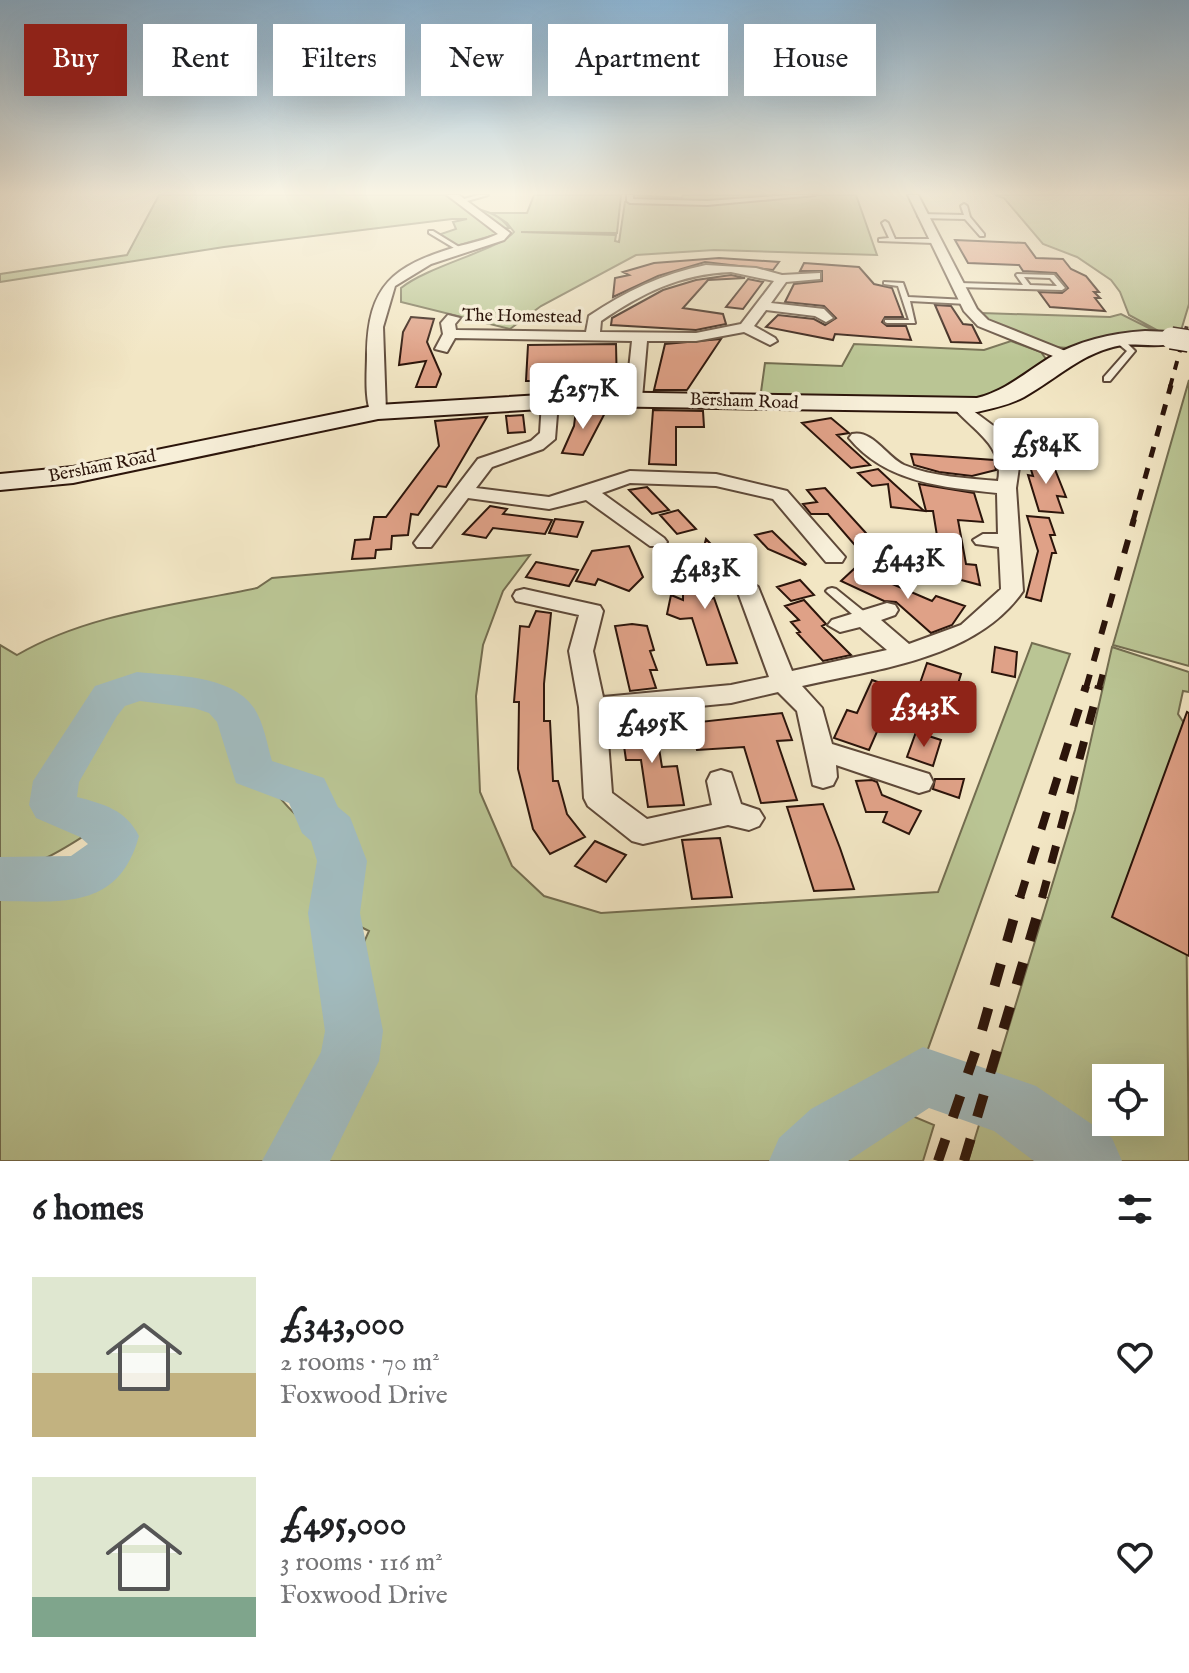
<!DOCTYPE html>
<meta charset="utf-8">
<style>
:root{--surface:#fff;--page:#f6f6f6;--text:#202124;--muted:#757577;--accent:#8f2418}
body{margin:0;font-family:"IM FELL English",serif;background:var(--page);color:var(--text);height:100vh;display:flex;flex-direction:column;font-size:30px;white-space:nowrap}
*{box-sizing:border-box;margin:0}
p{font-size:26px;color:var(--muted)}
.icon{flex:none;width:44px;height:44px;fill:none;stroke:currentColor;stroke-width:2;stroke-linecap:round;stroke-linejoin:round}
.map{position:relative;height:1161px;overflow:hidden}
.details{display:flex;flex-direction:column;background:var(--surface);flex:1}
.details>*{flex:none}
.banner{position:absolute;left:24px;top:24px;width:1142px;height:72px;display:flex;gap:16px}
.controls{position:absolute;left:1092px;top:1064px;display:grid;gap:16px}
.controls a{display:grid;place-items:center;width:72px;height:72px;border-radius:0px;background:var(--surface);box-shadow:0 8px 32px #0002;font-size:40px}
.price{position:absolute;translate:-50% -68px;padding:0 18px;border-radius:8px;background:#fff;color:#222;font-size:26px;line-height:52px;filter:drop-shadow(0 2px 4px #0008)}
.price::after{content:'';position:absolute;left:50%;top:48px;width:24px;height:18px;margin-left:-12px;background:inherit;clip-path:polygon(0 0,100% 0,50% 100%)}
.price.active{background:var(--accent);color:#fff}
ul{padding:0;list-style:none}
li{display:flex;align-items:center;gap:24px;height:200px;padding:0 32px}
li span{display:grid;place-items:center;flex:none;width:224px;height:160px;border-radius:0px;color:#555}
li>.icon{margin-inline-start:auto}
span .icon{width:96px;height:96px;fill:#fffc;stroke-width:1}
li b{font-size:34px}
h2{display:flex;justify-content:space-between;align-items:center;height:96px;padding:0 32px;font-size:34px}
.tag{padding:0 28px;border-radius:0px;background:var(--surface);box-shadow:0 8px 32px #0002;font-size:28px;line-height:72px}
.tag.active{background:var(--accent);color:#fff}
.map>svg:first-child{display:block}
.green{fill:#bac594;stroke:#736d50;stroke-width:2;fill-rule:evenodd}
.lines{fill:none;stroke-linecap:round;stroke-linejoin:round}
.river{fill:#a2bcc0;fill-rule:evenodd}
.building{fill:#dfa187;stroke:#2c150b;stroke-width:2}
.service-casing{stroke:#5e4939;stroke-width:4}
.minor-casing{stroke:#5e4939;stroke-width:4}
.secondary-casing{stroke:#2c150b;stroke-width:4}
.service{fill:#f7efd9;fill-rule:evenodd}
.minor{fill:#f7efd9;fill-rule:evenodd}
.secondary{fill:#f7efd9;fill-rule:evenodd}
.rail-far4{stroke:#2c150b;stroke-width:4;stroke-dasharray:9 9;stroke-linecap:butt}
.rail-far3{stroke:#2c150b;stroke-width:5;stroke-dasharray:11 11;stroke-linecap:butt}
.rail-far2{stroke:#2c150b;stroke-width:6;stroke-dasharray:14 14;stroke-linecap:butt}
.rail-far1{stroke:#2c150b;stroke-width:8;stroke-dasharray:18 18;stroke-linecap:butt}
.rail{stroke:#2c150b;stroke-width:10;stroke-dasharray:23 23;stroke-linecap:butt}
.secondary-bridge-casing{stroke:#2c150b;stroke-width:24;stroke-linecap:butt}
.secondary-bridge{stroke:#f7efd9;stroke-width:21}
.labels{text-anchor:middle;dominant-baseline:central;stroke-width:7;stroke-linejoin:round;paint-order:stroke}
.far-street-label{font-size:18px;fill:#2c150b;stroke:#f7efd9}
</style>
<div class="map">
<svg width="1189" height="1161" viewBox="0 0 1189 1161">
<rect width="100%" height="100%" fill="#f2e6c4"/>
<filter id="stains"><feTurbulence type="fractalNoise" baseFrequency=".0025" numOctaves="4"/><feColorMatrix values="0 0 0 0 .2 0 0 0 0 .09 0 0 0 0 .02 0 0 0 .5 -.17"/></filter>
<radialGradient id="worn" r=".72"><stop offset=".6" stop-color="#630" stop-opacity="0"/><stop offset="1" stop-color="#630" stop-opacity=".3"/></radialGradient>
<path class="green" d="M159 195H445C465 212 494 205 509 228L497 229 498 234 456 246 438 235 456 229 453 222 467 219H452L224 247 0 282V274L127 255Z
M534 195H621L617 233 521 232 616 235 615 241 619 242 625 202H632L634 195 682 198 683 195H856L877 255 714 250 636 255 541 306 510 329 401 302V288C428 266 501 249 514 232L507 223 492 213H527Z
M995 195H1189V304L1180 334 1162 333 1129 315 1120 292 1111 280 1077 257 1043 244 1004 198Z
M981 313 1110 317 1121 314 1157 332 1114 335 1070 348 1051 347 994 325Z
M1011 341 1041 352 1046 359 1000 393 967 401 760 399 765 363 842 366 854 344 984 350Z
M1189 380V666L1113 645Z
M530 555 503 591 483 645 476 696 480 792 512 866 544 896 601 913 938 892 1032 643 1070 654 905 1113 934 1125 923 1161H0V891C32 892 109 889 122 856 125 850 122 838 122 831L94 811 68 809 59 796 111 702 96 697 89 703 47 788 51 815 76 825 84 836C57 853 33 869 0 868V645L17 655C89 613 177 605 257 588L272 578ZM140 684 197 689 249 722 261 772 299 777 306 784 302 798 326 816 350 845 343 874 333 887 326 837C315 829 303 822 294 813 274 794 274 782 242 780L229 720 177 697 128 693ZM359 926 369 931 361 949 338 978 335 952 348 942Z
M1112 647 1189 672V692L1183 691 1178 714 1184 723 1189 1161H968L1075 810ZM1106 1078H1150V1122H1106Z"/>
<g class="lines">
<path class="river" d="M137 672C173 676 231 674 254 708 264 723 267 744 272 761L324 778 338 807 350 817 367 861 360 913 383 1031 379 1061 330 1161H262L321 1052 325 1031 308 913 317 861 311 841 302 833 289 803 236 783 217 722 209 713 194 708 140 701 125 706 117 716 79 782 77 797C104 804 126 810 139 836 119 909 64 902 0 901V857L71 856 88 844 80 837 36 818 29 805 33 781 95 686Z
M923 1047 1036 1086 1112 1138 1122 1161H1034L994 1131 929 1108 848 1161H769L779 1138 811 1109Z"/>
</g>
<path class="building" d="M955 240 1025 243 1036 258 1063 259 1071 269 1086 276 1099 292H1094L1100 298H1095L1105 311 1050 307 1039 292 1062 293 1068 288 1056 273 1023 271 1019 265 968 263Z
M719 258 779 262 773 270 705 262 658 276 613 297 615 278 629 275 623 272 654 263Z
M804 263 859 267 874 284 892 288 903 317H885L882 322 887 326H906L911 340 835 334 833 340 766 327 778 315 814 319 825 325 836 318 824 306 785 302 794 284 822 281V271H800Z
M731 275 745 278 708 280 683 308 723 314 726 324 696 330 611 325 612 318 663 290 696 280Z
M748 279 763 282 743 309 726 307Z
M935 305 951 306 963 324 972 325 981 343 951 342Z
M411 317 434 319 427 342 441 374 436 387H416L426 361 399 365 403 332Z
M721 339 687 390H654L665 344Z
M616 344 617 389 579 390 580 384 539 385V381H526L528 345Z
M607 409 583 455 562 453 574 426 576 410Z
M653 410 703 411 704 427H676V465L649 464Z
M523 415 525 432 508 433 506 416Z
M487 417 446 487 438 486 418 515 411 514 408 535 392 536 391 549 376 550 375 558 352 559 355 540 370 539 374 517H386L439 446 435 421Z
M831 418 849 433 837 435 870 465 851 468 802 423Z
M911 454 994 460 996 470 972 476 939 472 914 465Z
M1028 460 1052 462 1066 497 1057 496 1063 513 1039 511 1028 475 1033 476Z
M878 469 893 483 924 511 891 507 888 484 872 486 858 473Z
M919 484 974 493 983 522 958 520 966 564 976 565 980 585 950 577 947 555 940 554 933 511H926Z
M647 487 669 510 652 514 629 490Z
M825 488 865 532 885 555 866 558 828 514H811L803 504 817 502 807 490Z
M490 506 507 509 503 514 552 520 545 534 493 528 486 538 463 534Z
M678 510 696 529 677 534 660 515Z
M1027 516 1049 518 1055 535H1050L1056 553H1052L1041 601 1026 597 1038 551Z
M555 519 583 522 577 537 549 533Z
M772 531 806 564 805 565 768 549 755 535Z
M706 539 732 566 710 563V599L714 598 737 663 707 665 692 618 680 619 667 614 671 595 683 600V582L694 583Z
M629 546 643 577 629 591 598 579 595 585 576 581 592 551Z
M536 562 578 570 569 586 526 577Z
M855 568 932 601 936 596 965 606 952 625 931 633 896 602 884 601 841 581Z
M800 580 814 595 791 601 777 587Z
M804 600 826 624 822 626 851 655 823 661 797 633 800 632 791 622 799 620 785 606Z
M536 611 551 613 544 684V721H550L553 781H558L567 814 585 837 550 854 533 829 518 769 519 702H514L520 626 529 627Z
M632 624 647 626 654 650 650 651 657 670H650L656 688 630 691 615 626Z
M995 647 1017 652 1015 677 992 672Z
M927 663 961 674 953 700 918 689Z
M872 680 904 691 895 714 886 711 869 750 834 738 847 710 857 713Z
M1187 712 1189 713V956L1112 917Z
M782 713 792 740 777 741 797 800 761 803 744 747 697 750 690 723Z
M655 723 662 767 677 766 684 805 648 807 641 760H626L621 725Z
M916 732 941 740 933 766 907 757Z
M935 779H964L959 798 933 789Z
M872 780 877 782 882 795 921 811 909 834 883 822 887 812H866L856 781Z
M823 804 840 848 854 889 814 891 787 807Z
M720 838 732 897 692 899 682 840Z
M595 841 626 855 606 882 575 866Z"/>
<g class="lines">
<defs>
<path id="service" d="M478 195H488L460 203 457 201Z
M627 195H633V199L707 201 791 195H815L707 205 630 203 627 201Z
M964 204 967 206 970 217 984 234V236H980L965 219 921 218 918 216 921 214 964 215 961 206Z
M885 221 888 223 895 239H934L937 241 934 243 879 241V239L889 238 882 223Z
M429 231H433L464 250 459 251 429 233Z
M1017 274 1054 275 1065 288 1062 290 959 287 956 285 959 283 1023 285 1016 275ZM1024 277 1050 278 1057 286 1030 285Z
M884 282 903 283 908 297 967 300 970 302 967 304 910 301 915 323H887L885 322V320H909L898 286 884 284Z
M1116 338H1122L1135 351 1110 381H1104V377L1127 351 1116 342Z
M832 588 836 589 867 614 869 617 867 620H859L828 593 826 591 828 589Z"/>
<path id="minor" d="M447 195H459L510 233 504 240 431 264 395 286 383 327 386 412 378 417 372 416C364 399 367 372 367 354 368 285 393 266 456 247 470 243 486 240 498 234Z
M908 195H918L977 309 988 320 1073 354V360H1063L978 326 964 311Z
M706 265 756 268 782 275 820 273V279L786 282 771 303 824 309 833 318 826 322 815 316 766 310 754 326 775 338 777 341 770 345 744 332 696 341H647L642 398 634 403 626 398 632 341 455 338 447 352 435 349 443 334 441 323 448 315 460 318 455 324 456 330 586 332 589 316C626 291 662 274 706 265ZM731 272 774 281 741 324 696 333 600 332 601 321C642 293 680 274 731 272Z
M550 397 558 402 555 439 543 449 492 467 476 488 549 497 630 471 716 474 787 491 845 557 842 562H826L773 499 716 486 630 483 602 493 664 538 667 542 664 546H650L586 500 549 509 468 498 431 547H417L414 543 417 539 478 459 531 441 540 433 542 402Z
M960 401 999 430 1019 467 1016 488 1023 591C976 659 877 669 802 686L822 708 832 744 929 774 933 782 929 790 919 793 836 765 837 777 833 785 823 788 813 785 797 711 778 692 731 703 606 715 612 793 647 819 712 805 707 781 711 773 721 770 731 773 741 804 759 810 764 818 759 826 749 830 728 825 643 844 632 841 588 806 584 798 579 707 569 651 579 615 516 601 513 596 516 591 524 589 600 606 603 611 593 651 603 697 731 685 769 677 736 587 747 580 758 587 792 671 887 650 860 627 840 632 828 625 832 620 887 603 895 605 898 610 895 615 881 620 909 644 961 625 1001 589 999 547 976 544 973 540 983 534H998L997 493C943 487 886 483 849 438L852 434C872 429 887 457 904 465 933 477 967 478 998 481 1005 445 972 430 952 406Z"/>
<path id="secondary" d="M1145 331 1171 332 1182 338C1172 350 1138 343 1122 345 1082 352 1058 378 1024 397 1009 405 993 408 977 412L590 406 378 419 73 483 0 490V474L73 467 378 405 590 392 977 398C1005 391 1025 373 1049 358 1078 341 1111 333 1145 331Z"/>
</defs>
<use href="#service" class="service-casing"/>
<use href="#minor" class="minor-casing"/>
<use href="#secondary" class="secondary-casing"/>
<use href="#service" class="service"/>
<use href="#minor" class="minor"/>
<use href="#secondary" class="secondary"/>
<path class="rail-far4" d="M1170 387 1189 318"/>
<path class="rail-far3" d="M1133 521 1171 385"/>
<path class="rail-far2" d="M1086 688 1134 519
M1099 688 1106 661"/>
<path class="rail-far1" d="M1020 898 1086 686
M1042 898 1099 686"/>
<path class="rail" d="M938 1161 979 1041 1020 896
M964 1161 1043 896"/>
<defs>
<path id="secondary-bridge" d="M1171 338 1189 341"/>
</defs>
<use href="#secondary-bridge" class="secondary-bridge-casing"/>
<use href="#secondary-bridge" class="secondary-bridge"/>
</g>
<linearGradient id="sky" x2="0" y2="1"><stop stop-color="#8cb7d8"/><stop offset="0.54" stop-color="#f9f4e4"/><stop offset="1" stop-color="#f9f4e4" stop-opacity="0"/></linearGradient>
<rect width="1189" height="358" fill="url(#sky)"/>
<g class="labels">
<g class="far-street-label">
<text transform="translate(522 317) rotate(1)">The Homestead</text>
<text transform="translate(744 402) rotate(2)">Bersham Road</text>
<text transform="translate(102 467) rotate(-11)">Bersham Road</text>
</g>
</g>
<rect width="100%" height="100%" filter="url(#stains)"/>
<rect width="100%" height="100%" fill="url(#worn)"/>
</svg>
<div class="controls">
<a><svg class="icon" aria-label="locate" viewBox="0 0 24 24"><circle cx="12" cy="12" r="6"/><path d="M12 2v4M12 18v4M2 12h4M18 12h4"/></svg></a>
</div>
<b class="price" style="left:583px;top:431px">£257K</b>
<b class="price" style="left:1046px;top:486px">£584K</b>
<b class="price" style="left:908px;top:601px">£443K</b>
<b class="price" style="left:705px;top:611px">£483K</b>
<b class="price active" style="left:924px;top:749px">£343K</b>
<b class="price" style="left:652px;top:765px">£495K</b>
<div class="banner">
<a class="tag active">Buy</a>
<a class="tag">Rent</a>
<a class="tag">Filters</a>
<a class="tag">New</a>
<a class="tag">Apartment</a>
<a class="tag">House</a>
</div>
</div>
<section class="details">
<h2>6 homes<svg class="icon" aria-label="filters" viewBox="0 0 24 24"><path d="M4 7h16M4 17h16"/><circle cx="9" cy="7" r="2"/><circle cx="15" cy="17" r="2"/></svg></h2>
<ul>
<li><span style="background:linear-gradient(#dfe7d0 60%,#c2b280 0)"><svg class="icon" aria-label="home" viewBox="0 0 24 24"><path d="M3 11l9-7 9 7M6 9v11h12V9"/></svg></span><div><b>£343,000</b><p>2 rooms · 70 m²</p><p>Foxwood Drive</p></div><svg class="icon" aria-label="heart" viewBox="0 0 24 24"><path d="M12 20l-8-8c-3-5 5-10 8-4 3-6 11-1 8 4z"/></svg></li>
<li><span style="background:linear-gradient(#dfe7d0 75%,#7fa58c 0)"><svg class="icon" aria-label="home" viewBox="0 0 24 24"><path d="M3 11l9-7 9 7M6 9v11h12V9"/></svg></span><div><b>£495,000</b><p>3 rooms · 116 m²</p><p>Foxwood Drive</p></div><svg class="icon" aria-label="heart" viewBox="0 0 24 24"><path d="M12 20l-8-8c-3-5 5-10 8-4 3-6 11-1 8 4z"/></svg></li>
</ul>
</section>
